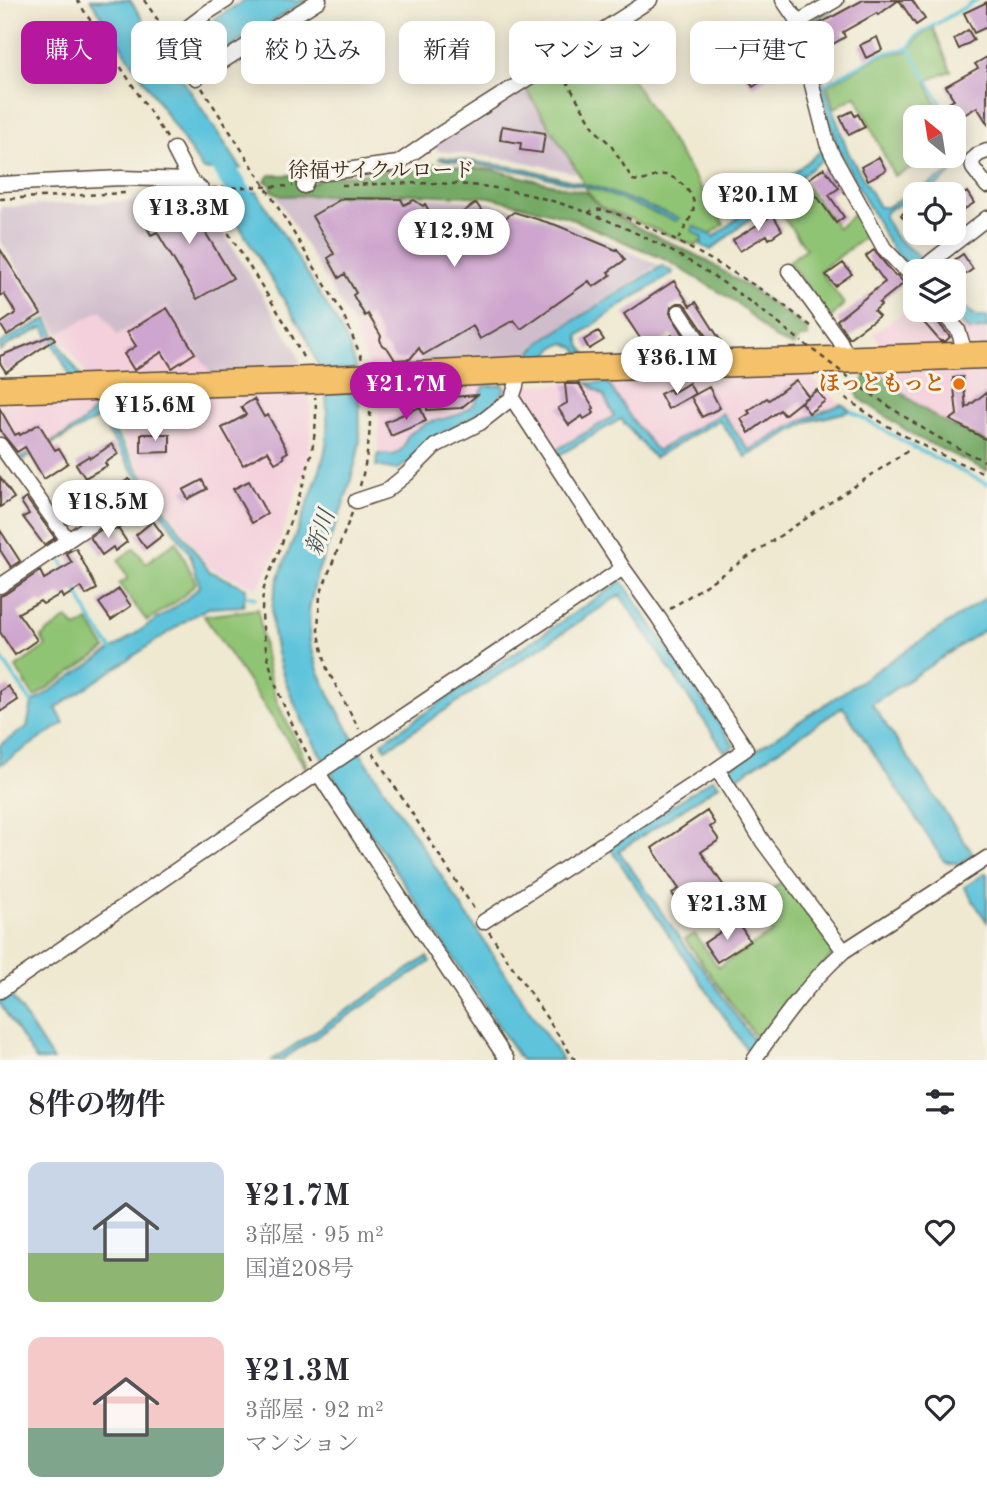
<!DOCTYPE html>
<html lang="ja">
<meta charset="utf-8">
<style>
:root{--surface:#fff;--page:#f2f2f3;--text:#2b2b33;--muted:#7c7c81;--accent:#b5179e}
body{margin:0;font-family:"Old Standard TT","Noto Serif JP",serif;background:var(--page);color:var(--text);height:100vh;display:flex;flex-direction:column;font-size:26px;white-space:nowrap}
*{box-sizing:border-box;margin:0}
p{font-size:23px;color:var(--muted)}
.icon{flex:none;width:38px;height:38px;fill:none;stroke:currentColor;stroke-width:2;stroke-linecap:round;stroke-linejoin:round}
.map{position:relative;height:1060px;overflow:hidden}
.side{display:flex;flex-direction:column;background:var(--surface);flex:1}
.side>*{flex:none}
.guide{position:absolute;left:21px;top:21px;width:945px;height:63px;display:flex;gap:14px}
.needle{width:46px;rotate:330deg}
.fabs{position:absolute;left:903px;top:105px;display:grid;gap:14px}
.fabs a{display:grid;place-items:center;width:63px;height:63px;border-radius:14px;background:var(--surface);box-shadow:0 4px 18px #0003;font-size:35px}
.price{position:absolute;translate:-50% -60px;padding:0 16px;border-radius:24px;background:#fff;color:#222;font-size:23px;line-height:46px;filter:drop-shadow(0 2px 4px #0008)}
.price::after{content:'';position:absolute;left:50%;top:42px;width:21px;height:16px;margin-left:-10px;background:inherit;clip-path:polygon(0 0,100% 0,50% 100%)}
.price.active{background:var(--accent);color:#fff}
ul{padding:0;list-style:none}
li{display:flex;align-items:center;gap:21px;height:175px;padding:0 28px}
li span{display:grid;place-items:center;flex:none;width:196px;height:140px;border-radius:14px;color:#555}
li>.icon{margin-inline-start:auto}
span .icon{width:84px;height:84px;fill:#fffc;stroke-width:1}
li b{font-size:30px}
h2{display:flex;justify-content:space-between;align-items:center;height:84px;padding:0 28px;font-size:30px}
.chip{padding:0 24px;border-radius:14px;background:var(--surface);box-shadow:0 4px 18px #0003;font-size:24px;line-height:63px}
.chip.active{background:var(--accent);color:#fff}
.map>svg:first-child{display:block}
.built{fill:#f4cfdc}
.industrial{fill:#d0bdcc}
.green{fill:#90c475;stroke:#66774a;stroke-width:2}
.forest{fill:#74aa66;stroke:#586a42;stroke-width:2}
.water{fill:#5ec4db;stroke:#4c777c;stroke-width:2}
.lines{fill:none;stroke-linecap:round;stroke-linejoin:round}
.stream{stroke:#5ec4db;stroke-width:3.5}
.river{stroke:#5ec4db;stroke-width:23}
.building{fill:#cea5ce}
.street-casing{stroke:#564739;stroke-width:17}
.highway-casing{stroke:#564739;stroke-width:29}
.path{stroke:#564739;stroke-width:2.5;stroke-dasharray:5 5;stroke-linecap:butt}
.street{stroke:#fff;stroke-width:14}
.highway{stroke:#f5c16b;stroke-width:26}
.path-bridge{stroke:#564739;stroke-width:2.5;stroke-dasharray:5 5;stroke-linecap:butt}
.food-dot{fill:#e8710a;stroke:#f7f3e8;stroke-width:2.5}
.labels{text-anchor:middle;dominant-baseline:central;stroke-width:6;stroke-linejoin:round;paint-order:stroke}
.street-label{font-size:21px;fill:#3b2a1e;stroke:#f7f3e8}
.food-label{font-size:21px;font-weight:bold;fill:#c56008;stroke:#f7f3e8;text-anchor:end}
.water-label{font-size:23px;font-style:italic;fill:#465857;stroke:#f7f3e8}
</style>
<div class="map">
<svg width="987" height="1060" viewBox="0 0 987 1060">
<rect width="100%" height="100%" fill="#f7f3e8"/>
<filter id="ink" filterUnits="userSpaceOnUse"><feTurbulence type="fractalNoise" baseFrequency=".0143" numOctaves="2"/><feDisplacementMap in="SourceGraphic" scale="14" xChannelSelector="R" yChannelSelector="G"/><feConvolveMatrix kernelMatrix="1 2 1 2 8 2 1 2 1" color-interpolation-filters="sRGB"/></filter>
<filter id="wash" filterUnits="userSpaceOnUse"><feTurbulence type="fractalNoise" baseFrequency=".00686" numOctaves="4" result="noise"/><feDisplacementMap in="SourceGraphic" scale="28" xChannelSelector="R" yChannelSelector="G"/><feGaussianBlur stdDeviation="1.57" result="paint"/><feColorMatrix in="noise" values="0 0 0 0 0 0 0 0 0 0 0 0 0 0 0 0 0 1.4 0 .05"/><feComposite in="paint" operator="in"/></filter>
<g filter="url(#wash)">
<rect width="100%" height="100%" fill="#efe9d1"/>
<path class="built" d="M167 304 210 373 88 378 59 334 101 310 117 335Z
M390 304 426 366 369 368 353 325Z
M915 304V310H936L951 327 987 322V346L883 349 873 333Z
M987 368V442L940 420 908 398 880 374 908 370Z
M806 373 842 404 805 419 749 450 722 413 657 451 635 424 608 383Z
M587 383 604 396 614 416 553 452 518 398 519 390 525 385Z
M485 386 474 404 458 415 427 423 393 455 378 454 379 415 374 390Z
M309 392 311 431 306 465 275 554 258 588 210 568 146 478 108 410 106 398Z
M86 399 91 410 89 416 55 439 7 463 0 451V402Z"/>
<path class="industrial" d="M524 86 579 174 516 160 438 151 434 144Z
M402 196 487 202 568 223 658 265 532 347 529 362 426 366 390 304 353 325 277 197Z
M202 198 295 348 303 370 210 373 167 305 117 335 101 310 59 334 0 240V207Z"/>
<path class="green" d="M933 27 951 71 926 81 938 109 923 117H915V156L936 157 894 176 856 96 835 108 827 85 882 55 908 51 918 38Z
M604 35 724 224 695 246 599 206 588 193 579 174 524 86Z
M801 179 838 228 855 213 868 235 820 271 844 304 830 319 789 262 806 248 772 202Z
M176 541 196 583 180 599 147 621 119 584 128 578 118 560 134 548 146 563Z
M258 609C263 640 266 672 277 701 286 725 302 746 308 771L204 616Z
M67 618 76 628 88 621 106 649 34 697 16 667 46 646 41 637Z
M784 879 837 949 759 1042 685 939 695 934 718 967 773 932 755 904Z"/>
<path class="forest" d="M425 163 494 170 588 193 599 206 637 227 704 259 754 291 807 329 808 337 800 338 793 346 774 338 736 302 666 260 567 217 489 197 403 194 281 196 272 191 271 185 265 181 269 175H301L314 183 321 178 404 169 413 172Z
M880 374 908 398 940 420 987 442V471L916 437 859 398 855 388 863 384 865 376Z"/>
<path class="water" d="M91 0H130L241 168 203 170Z
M245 0H306L231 47 200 62 186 42 216 18Z
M846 0 806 27 804 37 820 73 848 152 879 207H887L951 172V174C941 182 929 194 915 194V197L888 210 884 216 895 237 921 258 924 265 932 271H919L909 266 895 252 884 235 838 148 819 84 801 43V32L804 25Z
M822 150 824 158 711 250 701 245 702 237 692 231 694 226 714 237Z
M441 157 527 169 599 188 679 218 676 221 597 190 525 172 439 159Z
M257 192 335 319 349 346 356 369 320 371 308 340 220 194Z
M662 266 673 272 672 274 623 304 578 336 581 347 592 360 582 359 576 348 565 343 555 347 542 360 531 359 533 350 543 340Z
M954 296 962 306 978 317 987 316V328L969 331 950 310H954Z
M47 319 63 351 83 379H72L44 327 11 343 0 351V344L8 338Z
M587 383H608L635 424 657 451 722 413 749 450 805 419 842 404 851 411 810 421 746 457 719 420 654 458 621 419 559 455 553 452 614 416 604 396Z
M504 385 505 389 494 404 462 423 429 440 414 459 397 470 376 466 378 454 394 455 403 448 408 435 427 423 458 415 474 404 485 386Z
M359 392 360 440 357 457 346 497 316 577 309 610 310 643 318 670 331 698 364 758 562 1060H521C481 1000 441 940 401 879 355 809 262 687 273 601 276 579 289 551 297 531 307 505 319 478 325 451 329 432 327 412 326 393Z
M89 400H101L106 407 103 413 151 490 209 571 246 588 243 606 208 608 193 616 56 708 64 723 0 765V745L27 727 32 703 184 601 200 586 190 554 146 491 99 418 20 462 18 459C36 450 88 426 94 408Z
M622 581 734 746 725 752 620 595 386 749 382 742Z
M987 597V628L872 704 973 854 959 864 944 861 843 707 733 780 726 770Z
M713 778 719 785 619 851 690 953 702 967 754 1041 749 1053 610 848Z
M986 873 987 874V922L964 887Z
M427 957 430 962 281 1060H272Z
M11 995 53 1060H36L0 1004V1002Z"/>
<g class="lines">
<path class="stream" d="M909 48 940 102 943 117
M824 85 880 54 909 48 916 36 977 0
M954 133 966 149
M851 411 915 448 987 484
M60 557 67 571
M75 587 90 618 112 650
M240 595 256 598
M0 656 32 703"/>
<path class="river" d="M208 143 257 220"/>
</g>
<g id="blocks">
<path class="building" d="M863 0H912L925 19 916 25 899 0 878 15 877 13 843 32 845 37 828 47 829 48 817 56 808 39 812 37 808 30Z
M987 2V27L974 33 964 13Z
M968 30 974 40 959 49 954 39Z
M774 34 788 57 783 60 785 63 769 73 771 75 753 87 741 70 767 53 761 43Z
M877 37 882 50 866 58 860 45Z
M987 57V123L977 107 954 121V117H950L944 106 954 100 946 86 978 68 975 64Z
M852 111 855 116 858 114 865 127 849 135 840 117Z
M502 126 545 133 542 153 520 150 521 143 500 140Z
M879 157 886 170 868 180 861 167Z
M824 168 839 188 829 195 844 217 836 223 806 181Z
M967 192 974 203 954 216V200Z
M343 198 401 199 404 205 414 200 423 206 425 204 439 229 476 203 489 221 494 218 498 223 514 212 556 225 616 250 617 249 625 260 608 272 611 275 593 287 589 281 521 329 514 320 480 339 473 326 423 355 419 348 410 359 395 360 388 349 382 345 380 339 381 336 368 314 365 316 353 295 356 293 345 274 339 278 328 258 334 254 312 216Z
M915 204V234L901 215Z
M198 205 205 218 199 222 233 278 197 299 157 232 151 235 143 220 148 217 141 206Z
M773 215 782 230 769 239 767 235 740 251 733 240Z
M0 249 41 314 7 335 0 324 16 313 4 294 0 296Z
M874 250 895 276 897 275 904 283 879 303 881 305 874 311 879 316 849 338 837 320 885 282 866 256Z
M963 254 973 269 954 283V271H939Z
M843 263 852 274 835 286 826 275Z
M674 281 690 306 696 302 722 343 715 348 687 307 683 303H678L671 307 670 313 688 342 680 347 672 335 648 350 624 314Z
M167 308 195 353 172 368 162 352 134 370 124 354 136 346 127 332Z
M913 310H928L950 337 946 341H940Z
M598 331 604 340 589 349 584 340Z
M52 335 55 339 6 372 0 363V356Z
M963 377 966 408 987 392V440L950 420 957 415 953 378Z
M796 380 808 396 784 415 780 410 749 433 741 419 750 413 748 411 767 398 769 400Z
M689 383 695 394 668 409 660 394 670 389 672 393Z
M565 384H579L594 408 592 410 594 413 584 419 582 416 569 425 558 408 567 403Z
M709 387 720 408 702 417 691 397Z
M817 390 825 401 809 413 801 402Z
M477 395 461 408 427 410V399Z
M254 399 264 417 268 415 288 452 283 455 284 458 275 463 268 451 243 465 222 428 246 415 241 407Z
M420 407 426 421 391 436 385 422Z
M0 409 15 435 19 433 20 435 39 424 55 450 59 448 68 463 44 479 25 447 17 452 4 436 0 430Z
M141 434H170V452L141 453Z
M112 444 118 454 105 463 107 466 85 478 76 464 89 456 90 458 99 453Z
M0 477 14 498 0 507Z
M129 479 144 501 147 499 154 509 144 516 129 496 119 503 111 491Z
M202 480 207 489 188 499 183 490Z
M249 481 267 514 252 523 233 489Z
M72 486 84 504 72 511 60 494Z
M26 498 55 538 44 545 23 517 29 514 21 502Z
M153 521 163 535 146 548 136 535Z
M107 528 119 530 127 542 115 551 113 547 102 555 90 537 102 529 104 531Z
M0 530 20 561 11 567 0 550Z
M76 548 97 589 86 595 81 587 63 598 61 594 43 604 40 601 18 613 37 640 15 655 0 632V596L5 594 40 571 44 579 72 563 66 553Z
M119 589 131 606 111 620 99 603Z
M8 686 18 700 0 712V691Z
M707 811 715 824 710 827 719 840 701 852 732 898 692 924 672 893 679 889 652 848Z
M737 921 750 941 717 962 704 943Z"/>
</g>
</g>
<g filter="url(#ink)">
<use href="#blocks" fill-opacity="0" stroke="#564739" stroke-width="2"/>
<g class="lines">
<defs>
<path id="street" d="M227 0 208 12 171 40 196 78 319 0
M783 0 798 22
M836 0 798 22 792 34 793 46 811 81 827 143 832 154 884 248 901 266 915 277
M174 149 190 180 201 189
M987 151 979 154 972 160 973 168 987 186
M0 184 121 178 190 180
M304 186 309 175 398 163 434 138 650 0
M789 271 840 341 844 350V360
M921 271 932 261 987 218
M940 310 958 330 966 355
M679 312 709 356 710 364
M0 445 68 540
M356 501 386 491 407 474 435 446 480 423 512 398
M623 568 658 617 746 749 717 769 763 842 844 951
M0 586 98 520 106 518 116 521
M318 773 507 1060
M483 922 717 769
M0 991 318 773 623 568 512 398 516 386 518 370
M754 1060C781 1021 808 983 844 951L987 858"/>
<path id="highway" d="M0 390 312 380 518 370 987 355"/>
</defs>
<use href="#street" class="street-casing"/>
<use href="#highway" class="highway-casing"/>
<path class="path" d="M77 0 167 138
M144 0 164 29
M561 72 596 131 610 144 633 180C644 183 650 177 660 175 673 172 694 192 694 205 694 215 682 232 677 241
M202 88 265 186 343 314 362 359
M342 185C388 184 435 181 480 186 557 195 633 227 699 267 735 289 769 316 802 342
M212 188 293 186
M0 199 125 193
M207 199 285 323 305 361
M588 213C590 212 591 211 593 210 614 203 727 268 749 282 771 295 791 311 811 326
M822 379C870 420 929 452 987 474
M855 382C897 413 939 441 987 462
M360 486C368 456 372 427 369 396
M352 513 320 595 318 630 327 669 359 729
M670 609 909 450
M373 753 476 912
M311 761C289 718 271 685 264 636 262 621 261 603 264 588 268 574 276 561 280 548 297 503 321 445 315 397
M489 932 575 1060"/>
<use href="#street" class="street"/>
<use href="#highway" class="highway"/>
<path class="path-bridge" d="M805 344 855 382"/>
</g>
</g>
<circle class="food-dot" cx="959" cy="384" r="7"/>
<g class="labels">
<g class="street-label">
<text x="381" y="171">徐福サイクルロード</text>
</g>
<g class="food-label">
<text x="945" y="384">ほっともっと</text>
</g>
<g class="water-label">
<text transform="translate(321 533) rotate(-71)">新川</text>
</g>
</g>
</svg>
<div class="fabs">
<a><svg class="needle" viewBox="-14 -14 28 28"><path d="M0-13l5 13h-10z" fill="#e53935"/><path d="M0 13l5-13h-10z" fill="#7c7c81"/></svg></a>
<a><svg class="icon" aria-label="locate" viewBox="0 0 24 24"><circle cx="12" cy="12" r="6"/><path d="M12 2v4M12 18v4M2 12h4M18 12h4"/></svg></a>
<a><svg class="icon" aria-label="layers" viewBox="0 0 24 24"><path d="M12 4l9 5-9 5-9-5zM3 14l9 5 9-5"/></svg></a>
</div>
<b class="price" style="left:758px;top:233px">¥20.1M</b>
<b class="price" style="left:189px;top:246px">¥13.3M</b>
<b class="price" style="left:454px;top:269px">¥12.9M</b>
<b class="price" style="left:677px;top:396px">¥36.1M</b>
<b class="price active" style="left:406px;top:422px">¥21.7M</b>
<b class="price" style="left:155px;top:443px">¥15.6M</b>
<b class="price" style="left:108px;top:540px">¥18.5M</b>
<b class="price" style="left:727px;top:942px">¥21.3M</b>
<div class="guide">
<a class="chip active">購入</a>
<a class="chip">賃貸</a>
<a class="chip">絞り込み</a>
<a class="chip">新着</a>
<a class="chip">マンション</a>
<a class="chip">一戸建て</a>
</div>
</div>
<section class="side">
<h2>8件の物件<svg class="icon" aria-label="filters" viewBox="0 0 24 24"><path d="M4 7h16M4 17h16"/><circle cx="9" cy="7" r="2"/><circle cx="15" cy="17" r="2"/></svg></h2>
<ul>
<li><span style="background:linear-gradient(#c9d6e8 65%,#8fb573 0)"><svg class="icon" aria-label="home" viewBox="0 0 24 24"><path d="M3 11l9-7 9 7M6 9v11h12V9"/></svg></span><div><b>¥21.7M</b><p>3部屋 · 95 m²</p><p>国道208号</p></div><svg class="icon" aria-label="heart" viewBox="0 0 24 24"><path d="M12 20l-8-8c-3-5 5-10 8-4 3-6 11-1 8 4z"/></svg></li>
<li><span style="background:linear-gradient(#f6c9c9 65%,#7fa58c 0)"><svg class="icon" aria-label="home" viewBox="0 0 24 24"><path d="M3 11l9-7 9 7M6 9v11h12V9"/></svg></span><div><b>¥21.3M</b><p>3部屋 · 92 m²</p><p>マンション</p></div><svg class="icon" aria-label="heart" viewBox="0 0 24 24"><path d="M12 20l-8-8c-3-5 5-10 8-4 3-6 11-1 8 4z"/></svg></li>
</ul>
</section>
